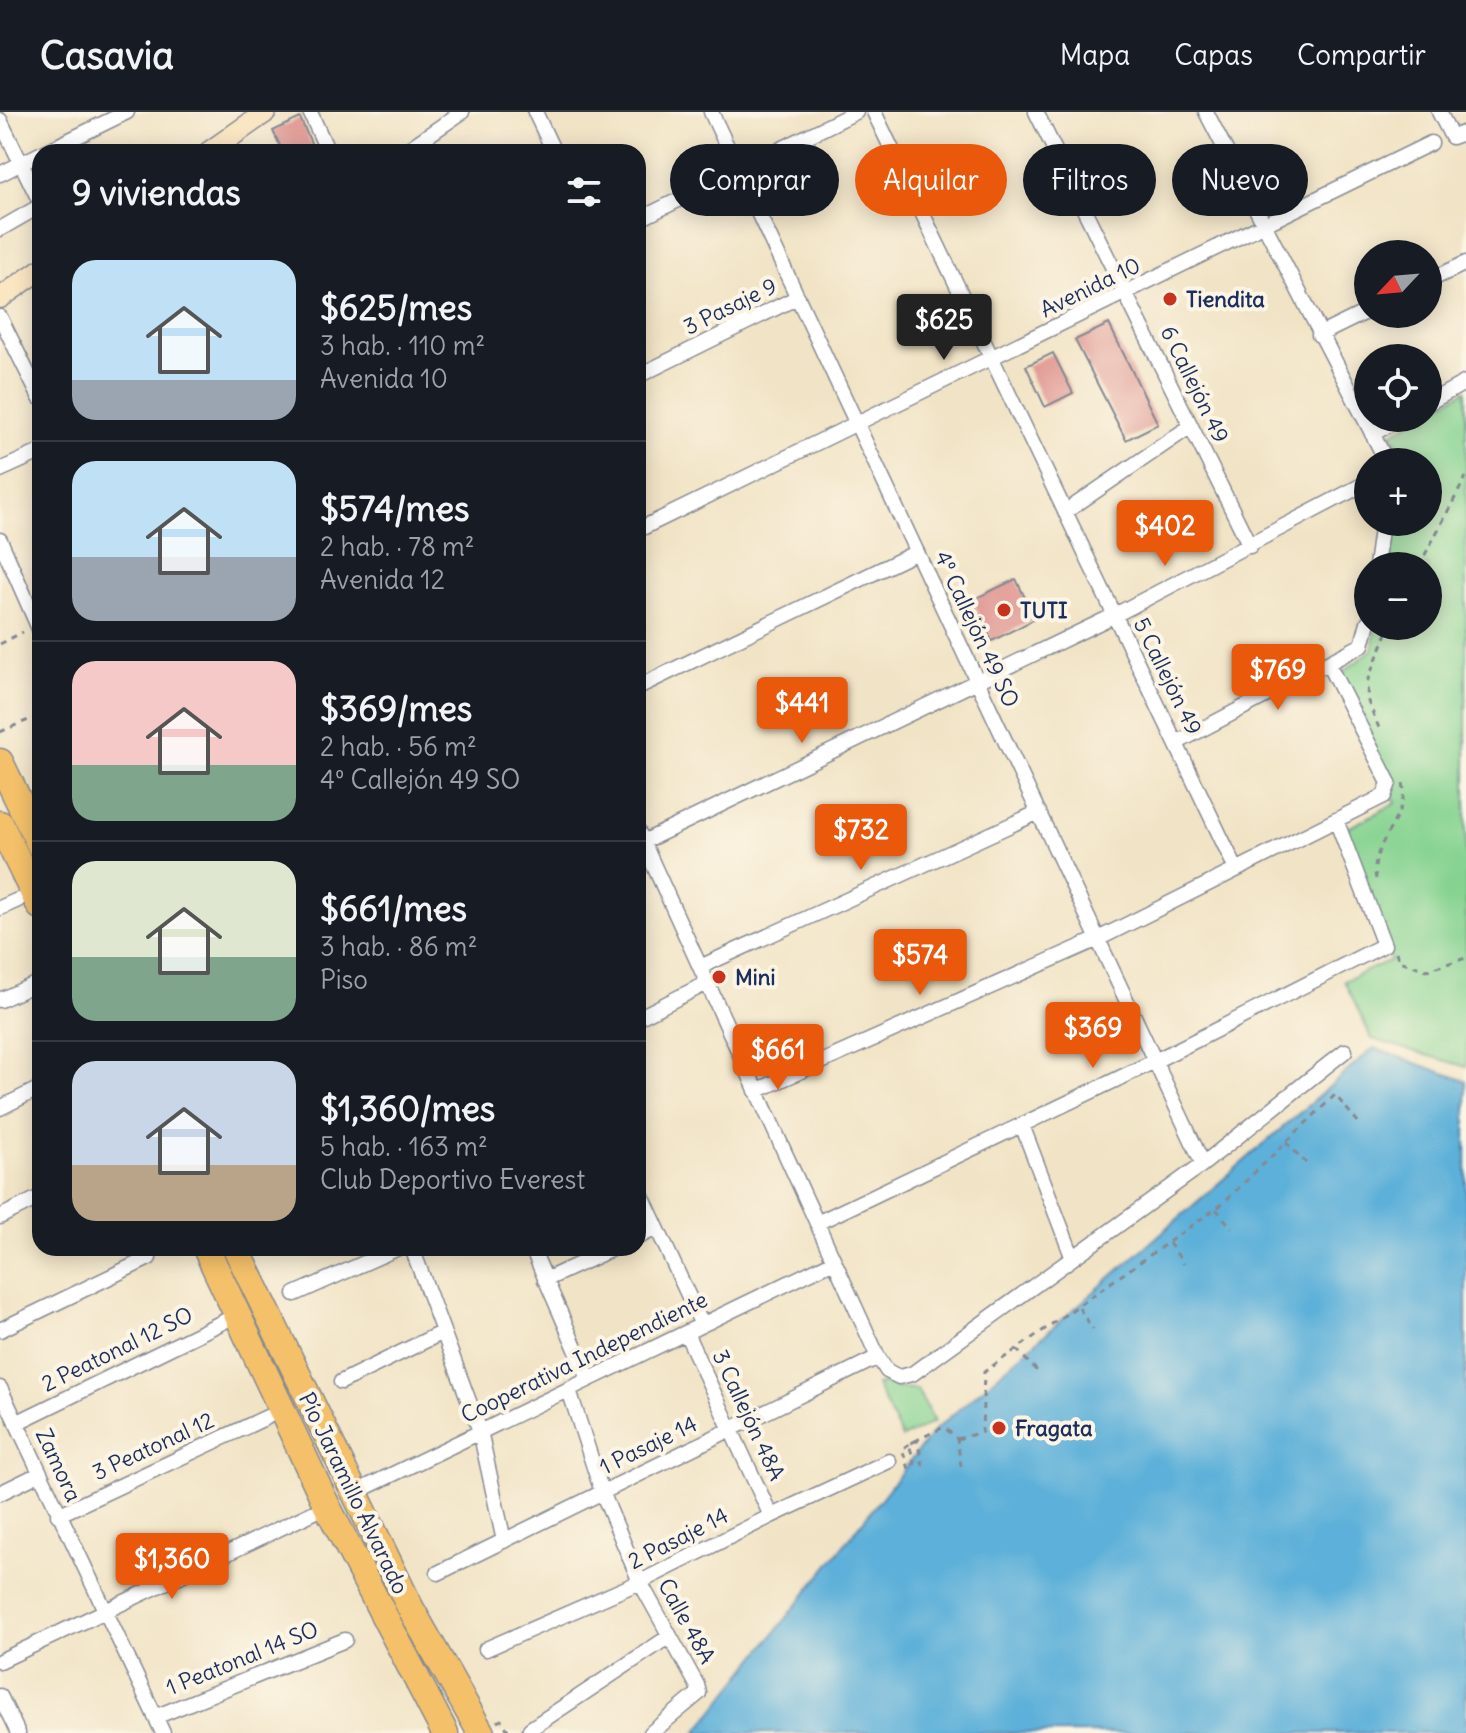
<!DOCTYPE html>
<html lang="es">
<meta charset="utf-8">
<style>
:root{--surface:#171b24;--page:#242831;--text:#f1f3f6;--muted:#9ea1a6;--line:#363941;--accent:#ea580c}
body{margin:0;font-family:Delius,sans-serif;background:var(--page);color:var(--text);height:100vh;display:flex;flex-direction:column;font-size:30px;white-space:nowrap}
*{box-sizing:border-box;margin:0}
p{font-size:26px;color:var(--muted)}
.icon{flex:none;width:44px;height:44px;fill:none;stroke:currentColor;stroke-width:2;stroke-linecap:round;stroke-linejoin:round}
.map{position:relative;flex:1;overflow:hidden}
.panel{position:absolute;left:32px;top:32px;width:614px;height:1112px;display:flex;flex-direction:column;background:var(--surface);border-radius:24px;box-shadow:0 4px 20px #0003}
.panel>*{flex:none}
.top-card{position:absolute;left:670px;top:32px;width:676px;height:72px;display:flex;gap:16px}
.needle{width:52px;rotate:244deg}
.controls{position:absolute;left:1354px;top:128px;display:grid;gap:16px}
.controls a{display:grid;place-items:center;width:88px;height:88px;border-radius:50%;background:var(--surface);box-shadow:0 4px 20px #0003;font-size:40px}
.price{position:absolute;translate:-50% -68px;padding:0 18px;border-radius:8px;background:var(--accent);color:#fff;font-size:26px;line-height:52px;filter:drop-shadow(0 2px 4px #0008)}
.price::after{content:'';position:absolute;left:50%;top:48px;width:24px;height:18px;margin-left:-12px;background:inherit;clip-path:polygon(0 0,100% 0,50% 100%)}
.price.active{background:#222;color:#fff}
ul{padding:0;list-style:none}
li{display:flex;align-items:center;gap:24px;height:200px;padding:0 40px}
li+li{border-top:2px solid var(--line)}
li span{display:grid;place-items:center;flex:none;width:224px;height:160px;border-radius:24px;color:#555}
li>.icon{margin-inline-start:auto}
span .icon{width:96px;height:96px;fill:#fffc;stroke-width:1}
li b{font-size:34px}
h2{display:flex;justify-content:space-between;align-items:center;height:96px;padding:0 40px;font-size:34px}
.pill{padding:0 28px;border-radius:36px;background:var(--surface);box-shadow:0 4px 20px #0003;font-size:28px;line-height:72px}
.pill.active{background:var(--accent);color:#fff}
header{display:flex;align-items:center;gap:48px;box-sizing:border-box;height:112px;padding:0 40px;background:var(--surface);border-bottom:2px solid var(--line)}
header strong{font-size:38px}
nav{display:flex;gap:44px;margin-inline-start:auto;font-size:28px}
.map>svg:first-child{display:block}
.green{fill:#86d391;stroke:#508178;stroke-width:2}
.water{fill:#5db0d9;stroke:#3c709c;stroke-width:2}
.building{fill:#dd8e89}
.lines{fill:none;stroke-linecap:round;stroke-linejoin:round}
.street-casing{stroke:#868992;stroke-width:17}
.secondary-casing{stroke:#868992;stroke-width:23}
.highway-casing{stroke:#868992;stroke-width:29}
.path{stroke:#868992;stroke-width:3;stroke-dasharray:6 6;stroke-linecap:butt}
.street{stroke:#fff;stroke-width:14}
.secondary{stroke:#fbe6c3;stroke-width:20}
.highway{stroke:#f4c16a;stroke-width:26}
.poi-dot{fill:#c8321e;stroke:#fcf5e5;stroke-width:3}
.labels{text-anchor:middle;dominant-baseline:central;stroke-width:8;stroke-linejoin:round;paint-order:stroke}
.street-label{font-size:22px;fill:#1b2f5e;stroke:#fcf5e5}
.poi-label{font-size:22px;font-weight:bold;fill:#1b2f5e;stroke:#fcf5e5;text-anchor:start}
</style>
<header>
<strong>Casavia</strong>
<nav><a>Mapa</a><a>Capas</a><a>Compartir</a></nav>
</header>
<div class="map">
<svg width="1466" height="1621" viewBox="0 0 1466 1621">
<rect width="100%" height="100%" fill="#fcf5e5"/>
<filter id="ink" filterUnits="userSpaceOnUse"><feTurbulence type="fractalNoise" baseFrequency=".0125" numOctaves="2"/><feDisplacementMap in="SourceGraphic" scale="16" xChannelSelector="R" yChannelSelector="G"/><feConvolveMatrix kernelMatrix="1 2 1 2 8 2 1 2 1" color-interpolation-filters="sRGB"/></filter>
<filter id="wash" filterUnits="userSpaceOnUse"><feTurbulence type="fractalNoise" baseFrequency=".006" numOctaves="4" result="noise"/><feDisplacementMap in="SourceGraphic" scale="32" xChannelSelector="R" yChannelSelector="G"/><feGaussianBlur stdDeviation="1.8" result="paint"/><feColorMatrix in="noise" values="0 0 0 0 0 0 0 0 0 0 0 0 0 0 0 0 0 1.4 0 .05"/><feComposite in="paint" operator="in"/></filter>
<g filter="url(#wash)">
<rect width="100%" height="100%" fill="#f1e3c5"/>
<path class="green" d="M1466 278V955L1372 927 1344 869 1391 848 1346 717 1396 691 1336 565 1372 538 1376 514H1428V454H1386L1393 410H1428V350H1403L1404 343 1392 321 1418 306H1428V300Z
M884 1271 894 1276 917 1277 934 1310 902 1326 876 1273Z"/>
<path class="water" d="M1374 936 1466 969V1621H696L934 1319Z"/>
<g id="blocks">
<path class="building" d="M300 6 315 40H283L273 19Z
M1109 212 1158 312 1126 328 1075 228Z
M1053 241 1073 281 1045 295 1026 254Z
M1016 467 1035 507 992 529 972 488Z"/>
</g>
</g>
<g filter="url(#ink)">
<use href="#blocks" fill-opacity="0" stroke="#868992" stroke-width="2"/>
<g class="lines">
<defs>
<path id="street" d="M310 0 328 40
M535 0 554 40
M711 0 1203 1052
M874 0 1236 757
M1036 0 1250 434
M1206 0 1387 350
M1439 0 1452 25 1466 20
M0 8 40 90
M45 40 127 0
M404 40 462 0
M0 62 40 42
M638 108 856 0
M0 117 40 94
M1428 169 1466 151
M0 205 40 286
M1319 223 1368 199
M638 264 798 185
M1428 291 1466 270
M1372 322 1401 306
M0 358 40 340
M1065 400 1191 314
M638 418 1431 31
M0 428 40 519
M1376 454 1382 410
M638 575 917 440
M1176 631 1362 533 1368 510
M638 719 878 1245 887 1259 899 1265 912 1262 1203 1052 1345 939
M643 730 1115 503 1368 370
M0 796 18 788
M700 855 1039 700
M0 888 40 870
M638 906 707 871
M756 979 1098 827 1384 684 1389 671 1328 552
M0 996 40 976
M1022 1013 1072 1144
M638 1075 702 1213
M0 1105 40 1085
M817 1111 1155 949 1384 833 1336 708
M638 1125 657 1116
M412 1136 480 1319 504 1429
M532 1136 589 1267
M545 1168 614 1136
M295 1182 398 1136
M0 1218 149 1146
M686 1221 771 1404
M341 1270 441 1221
M0 1276 163 1621
M569 1278 602 1380 640 1470 697 1573 699 1581 651 1621
M16 1311 237 1203
M0 1381 39 1362
M354 1381 834 1149
M58 1403 267 1305
M438 1461 878 1245
M486 1537 640 1470 771 1404 889 1349
M0 1549 327 1394
M0 1584 18 1621
M155 1605 345 1528
M530 1617 670 1524"/>
<path id="secondary" d="M209 40 266 0
M0 186 40 158"/>
<path id="highway" d="M0 650 40 733
M0 712 40 794
M206 1136 327 1394 445 1621
M236 1136 411 1497 481 1621"/>
</defs>
<use href="#street" class="street-casing"/>
<use href="#secondary" class="secondary-casing"/>
<use href="#highway" class="highway-casing"/>
<path class="path" d="M1419 454 1466 365
M0 532 23 520
M1379 616 1367 587 1368 567 1390 514
M0 620 40 603
M1376 767C1368 732 1410 705 1403 671
M1396 840 1399 849 1427 858 1466 846
M1286 1030 1306 1051
M1216 1097 1232 1116
M1169 1131 1184 1152
M1079 1196 1093 1217
M1016 1237 1038 1260
M957 1327 982 1320 984 1260 1221 1093 1335 983 1358 1010
M909 1332 902 1337 911 1362
M915 1353 909 1332 917 1328
M923 1354 917 1328 944 1315 957 1327 961 1354
M497 1610 501 1608 510 1621"/>
<use href="#street" class="street"/>
<use href="#secondary" class="secondary"/>
<use href="#highway" class="highway"/>
</g>
</g>
<g class="poi-dot">
<circle cx="1170" cy="187" r="8"/>
<circle cx="1004" cy="498" r="8"/>
<circle cx="719" cy="865" r="8"/>
<circle cx="999" cy="1316" r="8"/>
</g>
<g class="labels">
<g class="street-label">
<text transform="translate(1090 175) rotate(-26)">Avenida 10</text>
<text transform="translate(730 194) rotate(-26)">3 Pasaje 9</text>
<text transform="translate(1195 272) rotate(64)">6 Callejón 49</text>
<text transform="translate(977 517) rotate(65)">4º Callejón 49 SO</text>
<text transform="translate(1168 564) rotate(64)">5 Callejón 49</text>
<text transform="translate(117 1237) rotate(-26)">2 Peatonal 12 SO</text>
<text transform="translate(584 1245) rotate(-26)">Cooperativa Independiente</text>
<text transform="translate(749 1303) rotate(65)">3 Callejón 48A</text>
<text transform="translate(648 1333) rotate(-26)">1 Pasaje 14</text>
<text transform="translate(153 1334) rotate(-25)">3 Peatonal 12</text>
<text transform="translate(59 1353) rotate(65)">Zamora</text>
<text transform="translate(354 1381) rotate(64)">Pío Jaramillo Alvarado</text>
<text transform="translate(678 1426) rotate(-27)">2 Pasaje 14</text>
<text transform="translate(687 1509) rotate(61)">Calle 48A</text>
<text transform="translate(242 1546) rotate(-22)">1 Peatonal 14 SO</text>
</g>
<g class="poi-label">
<text x="1186" y="187">Tiendita</text>
<text x="1020" y="498">TUTI</text>
<text x="735" y="865">Mini</text>
<text x="1015" y="1316">Fragata</text>
</g>
</g>
</svg>
<div class="controls">
<a><svg class="needle" viewBox="-14 -14 28 28"><path d="M0-13l5 13h-10z" fill="#e53935"/><path d="M0 13l5-13h-10z" fill="#9ea1a6"/></svg></a>
<a><svg class="icon" aria-label="locate" viewBox="0 0 24 24"><circle cx="12" cy="12" r="6"/><path d="M12 2v4M12 18v4M2 12h4M18 12h4"/></svg></a>
<a>+</a>
<a>−</a>
</div>
<b class="price active" style="left:944px;top:250px">$625</b>
<b class="price" style="left:1165px;top:456px">$402</b>
<b class="price" style="left:1278px;top:600px">$769</b>
<b class="price" style="left:802px;top:633px">$441</b>
<b class="price" style="left:861px;top:760px">$732</b>
<b class="price" style="left:920px;top:885px">$574</b>
<b class="price" style="left:1093px;top:958px">$369</b>
<b class="price" style="left:778px;top:980px">$661</b>
<b class="price" style="left:172px;top:1489px">$1,360</b>
<div class="top-card">
<a class="pill">Comprar</a>
<a class="pill active">Alquilar</a>
<a class="pill">Filtros</a>
<a class="pill">Nuevo</a>
</div>
<section class="panel">
<h2>9 viviendas<svg class="icon" aria-label="filters" viewBox="0 0 24 24"><path d="M4 7h16M4 17h16"/><circle cx="9" cy="7" r="2"/><circle cx="15" cy="17" r="2"/></svg></h2>
<ul>
<li><span style="background:linear-gradient(#bfe0f5 75%,#9aa5b1 0)"><svg class="icon" aria-label="home" viewBox="0 0 24 24"><path d="M3 11l9-7 9 7M6 9v11h12V9"/></svg></span><div><b>$625/mes</b><p>3 hab. · 110 m²</p><p>Avenida 10</p></div></li>
<li><span style="background:linear-gradient(#bfe0f5 60%,#9aa5b1 0)"><svg class="icon" aria-label="home" viewBox="0 0 24 24"><path d="M3 11l9-7 9 7M6 9v11h12V9"/></svg></span><div><b>$574/mes</b><p>2 hab. · 78 m²</p><p>Avenida 12</p></div></li>
<li><span style="background:linear-gradient(#f6c9c9 65%,#7fa58c 0)"><svg class="icon" aria-label="home" viewBox="0 0 24 24"><path d="M3 11l9-7 9 7M6 9v11h12V9"/></svg></span><div><b>$369/mes</b><p>2 hab. · 56 m²</p><p>4º Callejón 49 SO</p></div></li>
<li><span style="background:linear-gradient(#dfe7d0 60%,#7fa58c 0)"><svg class="icon" aria-label="home" viewBox="0 0 24 24"><path d="M3 11l9-7 9 7M6 9v11h12V9"/></svg></span><div><b>$661/mes</b><p>3 hab. · 86 m²</p><p>Piso</p></div></li>
<li><span style="background:linear-gradient(#c9d6e8 65%,#b9a48a 0)"><svg class="icon" aria-label="home" viewBox="0 0 24 24"><path d="M3 11l9-7 9 7M6 9v11h12V9"/></svg></span><div><b>$1,360/mes</b><p>5 hab. · 163 m²</p><p>Club Deportivo Everest</p></div></li>
</ul>
</section>
</div>
